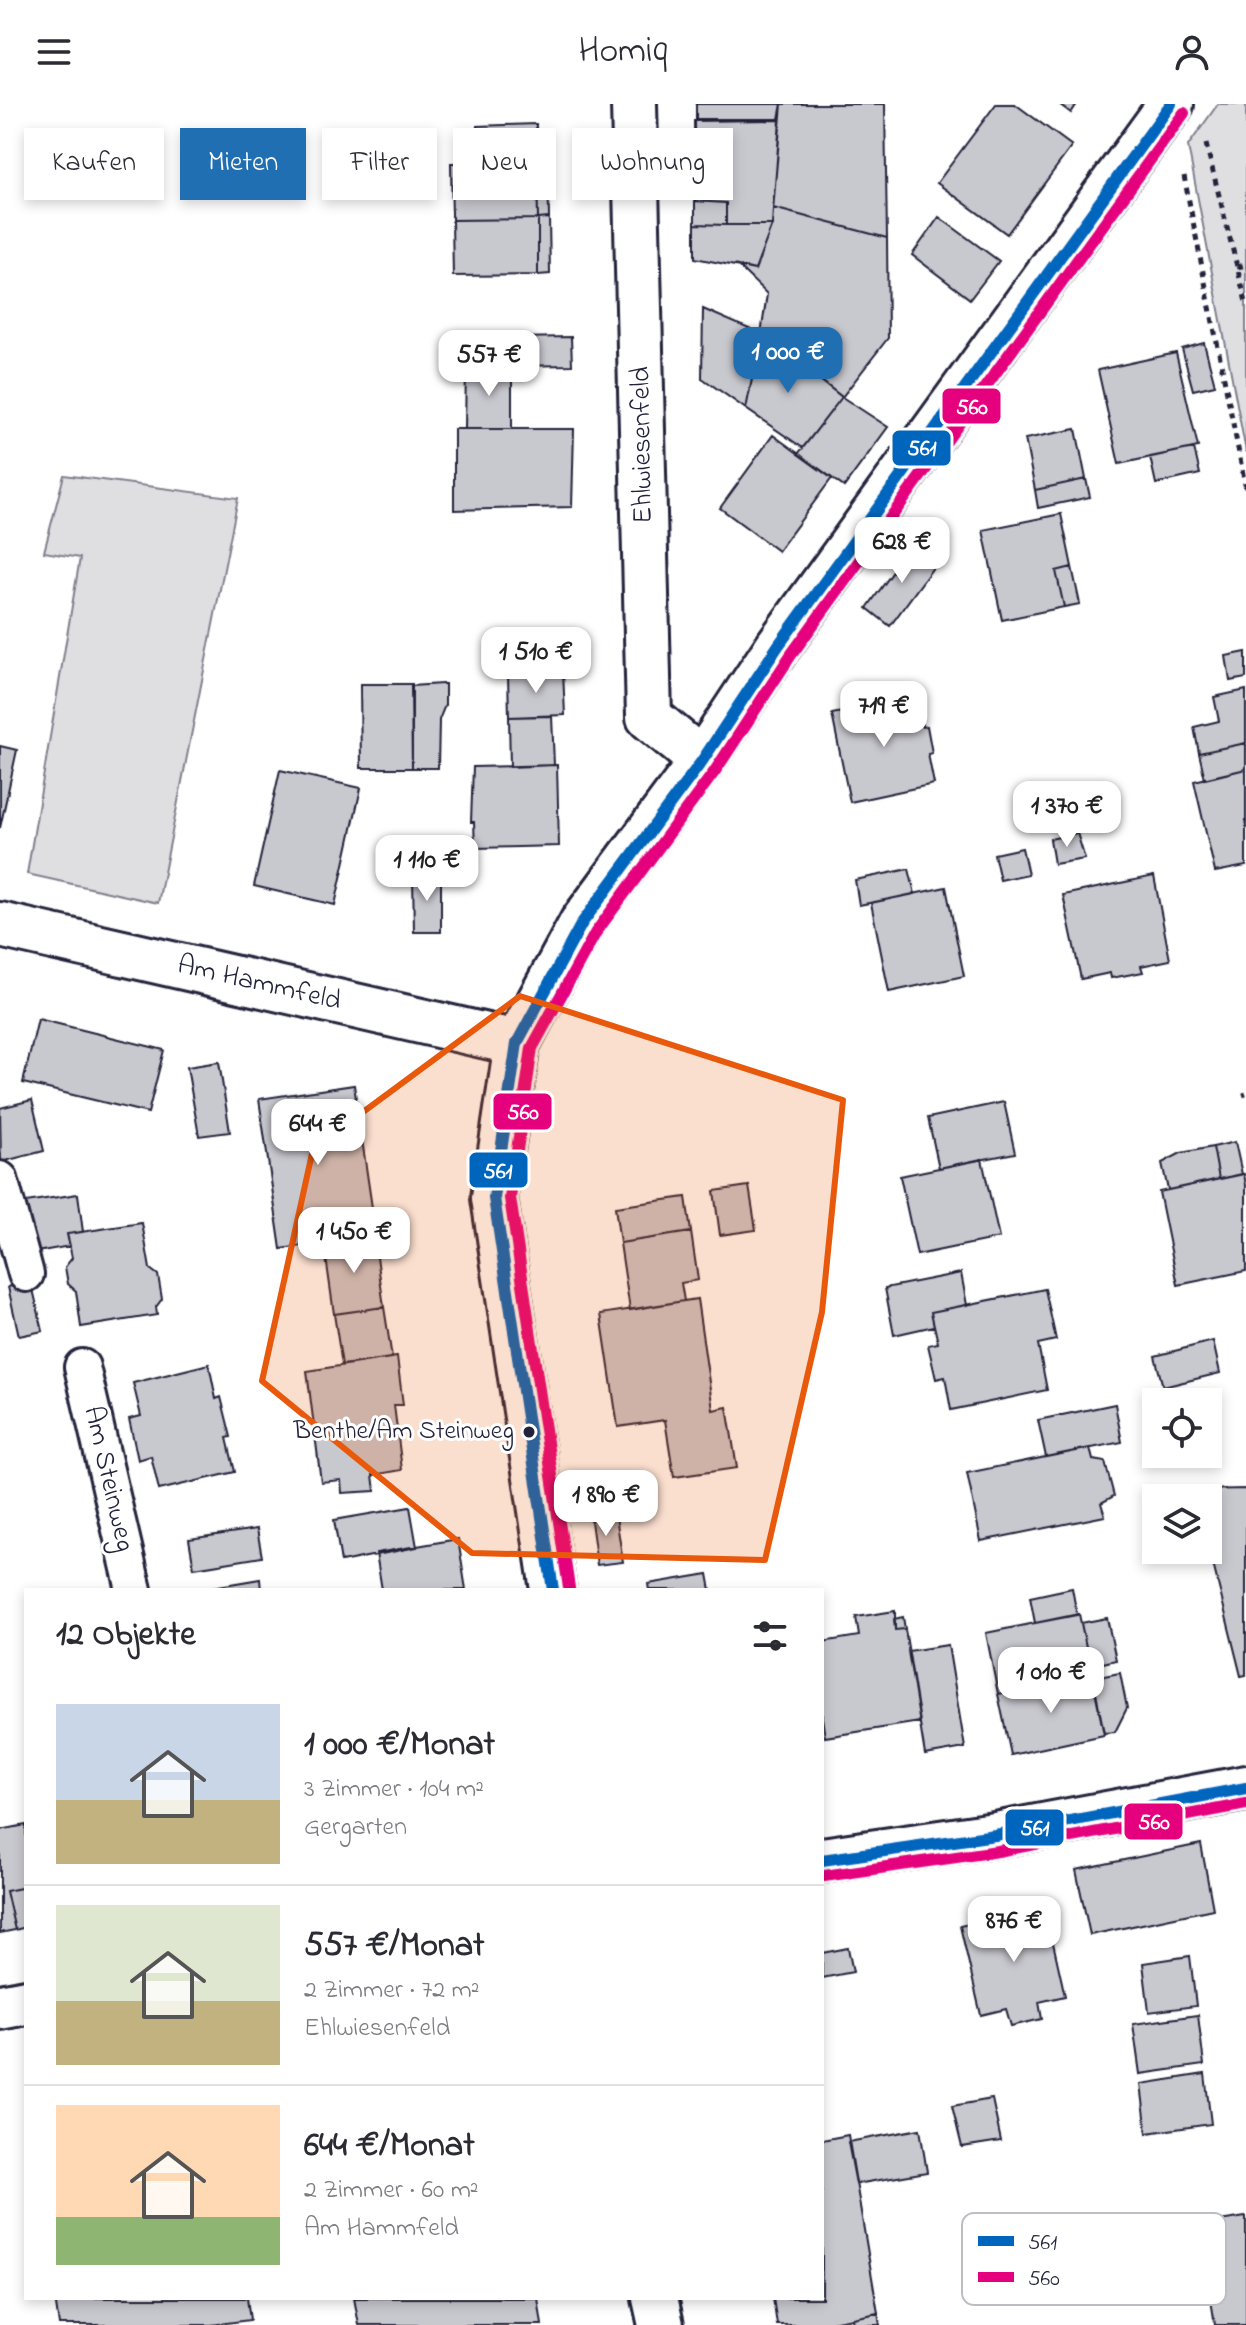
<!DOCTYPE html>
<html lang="de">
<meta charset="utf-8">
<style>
:root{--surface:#fff;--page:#f7f7f7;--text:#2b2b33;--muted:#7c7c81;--line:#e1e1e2;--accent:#1f6fb2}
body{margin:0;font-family:"Indie Flower",sans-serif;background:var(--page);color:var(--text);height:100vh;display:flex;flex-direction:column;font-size:30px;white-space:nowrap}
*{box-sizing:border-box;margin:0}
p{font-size:26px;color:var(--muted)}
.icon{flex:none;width:44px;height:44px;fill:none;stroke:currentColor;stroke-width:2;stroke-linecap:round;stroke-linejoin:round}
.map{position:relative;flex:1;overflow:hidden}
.details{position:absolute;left:24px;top:1484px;width:800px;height:712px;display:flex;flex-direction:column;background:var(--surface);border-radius:0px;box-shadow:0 4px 12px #0003}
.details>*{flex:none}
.guide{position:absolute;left:24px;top:24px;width:800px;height:72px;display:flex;gap:16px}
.controls{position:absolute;left:1142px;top:1284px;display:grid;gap:16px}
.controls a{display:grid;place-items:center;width:80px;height:80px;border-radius:0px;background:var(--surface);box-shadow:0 4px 12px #0003;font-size:40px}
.price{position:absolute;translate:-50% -68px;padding:0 18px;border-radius:16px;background:#fff;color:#222;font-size:26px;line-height:52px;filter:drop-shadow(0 2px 4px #0008)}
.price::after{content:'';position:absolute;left:50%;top:48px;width:24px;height:18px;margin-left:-12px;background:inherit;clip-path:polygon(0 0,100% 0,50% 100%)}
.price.active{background:var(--accent);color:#fff}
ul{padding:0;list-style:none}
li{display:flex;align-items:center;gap:24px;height:200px;padding:0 32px}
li+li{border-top:2px solid var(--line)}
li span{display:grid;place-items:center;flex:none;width:224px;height:160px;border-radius:0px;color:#555}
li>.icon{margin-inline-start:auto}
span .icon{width:96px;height:96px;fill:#fffc;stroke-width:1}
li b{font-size:34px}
h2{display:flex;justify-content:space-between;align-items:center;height:96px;padding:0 32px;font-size:34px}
.pill{padding:0 28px;border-radius:0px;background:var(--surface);box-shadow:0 4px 12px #0003;font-size:28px;line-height:72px}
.pill.active{background:var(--accent);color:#fff}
header{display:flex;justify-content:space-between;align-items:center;height:104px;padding:0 32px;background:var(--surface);font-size:36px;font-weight:600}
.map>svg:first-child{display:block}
.green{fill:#dfdfe2;stroke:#80808e;stroke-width:2}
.building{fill:#c8c8cf;stroke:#22223b;stroke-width:2}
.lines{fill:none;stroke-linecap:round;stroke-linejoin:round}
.lane-casing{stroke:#22223b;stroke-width:40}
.street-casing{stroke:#22223b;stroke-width:50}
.secondary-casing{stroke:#22223b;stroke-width:50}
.path{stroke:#22223b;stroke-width:5;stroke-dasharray:6 6;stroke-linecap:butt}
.lane{stroke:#fff;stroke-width:34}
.street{stroke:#fff;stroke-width:44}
.secondary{stroke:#fff;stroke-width:44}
.bus-1-casing{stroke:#fff;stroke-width:18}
.bus-2-casing{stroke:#fff;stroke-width:18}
.bus-1{stroke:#0065bd;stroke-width:12}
.bus-2{stroke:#e5007d;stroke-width:12}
.marked{fill:#e8590c;fill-opacity:0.2;stroke:#e8590c;stroke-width:6;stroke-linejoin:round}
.bus-dot{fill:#22223b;stroke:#fff;stroke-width:3}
.labels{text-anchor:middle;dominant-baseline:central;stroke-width:6;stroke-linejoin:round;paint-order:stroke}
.bus-label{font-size:26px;fill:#22223b;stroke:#fff;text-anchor:end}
.street-label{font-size:28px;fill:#22223b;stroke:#fff}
.key{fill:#fff;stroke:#bdbdc4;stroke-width:2}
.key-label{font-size:22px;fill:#22223b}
.line-badge{stroke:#fff;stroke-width:3}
.badge-label{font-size:22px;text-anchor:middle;font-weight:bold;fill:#fff}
</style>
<header><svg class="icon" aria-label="menu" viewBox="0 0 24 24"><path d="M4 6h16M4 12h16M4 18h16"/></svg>Homiq<svg class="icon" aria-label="person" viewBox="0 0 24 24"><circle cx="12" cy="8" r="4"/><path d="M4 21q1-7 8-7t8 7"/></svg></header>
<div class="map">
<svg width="1246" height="2221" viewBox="0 0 1246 2221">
<rect width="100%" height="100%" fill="#fff"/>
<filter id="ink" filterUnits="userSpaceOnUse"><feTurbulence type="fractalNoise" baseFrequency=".0125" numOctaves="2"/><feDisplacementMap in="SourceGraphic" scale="16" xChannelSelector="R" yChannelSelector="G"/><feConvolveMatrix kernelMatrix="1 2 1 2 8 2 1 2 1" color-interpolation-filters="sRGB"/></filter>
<g filter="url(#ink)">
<path class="green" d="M1218 0H1246V348L1188 42Z
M64 371 238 394 158 799 27 770 80 454 44 448Z"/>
<path class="building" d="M696 0H782L779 15H696Z
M782 0H885L887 134 773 104Z
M996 0H1015L1072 42 1007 130 937 79Z
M1059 0H1077L1071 9Z
M780 16 772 121H726V99L695 97 694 17Z
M536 20 538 115 452 116 451 59H479L477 22Z
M537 58H548L549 114 538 115Z
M695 97 726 99V121L695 120Z
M773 104 887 134 888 234 842 293 761 230 767 190 738 162 755 166 772 121Z
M939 113 999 157 970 195 912 151Z
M549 114 550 170 538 171V115Z
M538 115V171L453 172 452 116Z
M695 120 726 121H772L755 166 695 154Z
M703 205 761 230 746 305 702 274Z
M761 230 842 293 803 344 746 305Z
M571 233 572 261 512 262 513 234Z
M1204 239 1215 281 1193 286 1182 245Z
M1176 249 1198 343 1119 360 1098 266Z
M512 262V325H465L466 263Z
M842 293 888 323 844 383 798 350Z
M454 325H574L572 403 454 406Z
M1076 325 1086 375 1035 386 1025 335Z
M773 331 832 374 778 447 720 404Z
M1194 344 1200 370 1156 380 1150 353Z
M1086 375 1090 393 1038 404 1035 386Z
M1061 410 1072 463 1056 467 1064 503 1002 516 983 426Z
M912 441 937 458 890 522 867 504Z
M1072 463 1080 500 1064 503 1056 467Z
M1246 548V574L1230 577 1226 552Z
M563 568 565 611 509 613 508 570Z
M360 580H412V664H361Z
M442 580H445V601L439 616 438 664H412L411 582Z
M1246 586V639L1199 649 1194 623 1219 617 1214 593Z
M916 593 922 623 927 622 932 649 928 650 934 680 850 698 832 610Z
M552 612 554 661 510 663 509 613Z
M1246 639V665L1205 675 1199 649Z
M0 642 17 646 0 724Z
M557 661 559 742 475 744 474 718H471L473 663Z
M1246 665V762L1215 768 1194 677Z
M280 666 361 684 335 801 254 782Z
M1077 729 1085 755 1054 760 1050 735Z
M1022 744 1028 770 1000 776 994 750Z
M909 765 915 790 859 801 855 776Z
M413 771H441V828H414Z
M1154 772 1170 856 1141 862 1143 868 1111 874 1110 869 1081 875 1063 791Z
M946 783 964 872 889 888 871 799Z
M38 915 164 946 148 1009 23 979Z
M219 958 230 1028 199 1032 187 963Z
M354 981 376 1131 281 1145 259 995Z
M32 996 44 1047 1 1058 0 1004Z
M1004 998 1015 1049 939 1064 928 1014Z
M1235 1038 1242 1070 1219 1075 1213 1043Z
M1213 1043 1219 1075 1168 1086 1162 1059 1181 1049Z
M982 1055 999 1134 917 1151 900 1072Z
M1244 1070 1246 1081V1167L1178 1181 1159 1088Z
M749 1082 756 1126 720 1131 714 1087Z
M78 1090 83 1128 67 1130 70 1142 25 1150 13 1100Z
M686 1093 691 1128 620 1139 615 1103Z
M142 1119 150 1165 158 1171 162 1195 156 1203 157 1211 81 1223 76 1187 68 1180 65 1163 72 1154 67 1130Z
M691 1128 698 1176 681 1179 684 1197 630 1206 620 1139Z
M374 1131 384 1203 334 1210 324 1139Z
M961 1169 967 1201 931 1208 934 1222 894 1231 885 1184Z
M31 1177 43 1227 19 1232 8 1183Z
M1045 1185 1056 1236 1038 1240 1047 1286 951 1306 945 1273 936 1275 928 1241 938 1239 931 1208Z
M697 1195 713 1306 727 1303 737 1364 674 1373 665 1316 618 1323 601 1210Z
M384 1203 392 1254 342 1261 334 1210Z
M1213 1237 1220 1269 1163 1283 1155 1252Z
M397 1253 403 1301H394L402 1366 373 1371 375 1387 342 1389 341 1376 321 1378 307 1267Z
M209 1260 216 1295 221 1293 231 1333 227 1334 235 1368 159 1386 151 1352 138 1356 129 1315 141 1312 133 1279Z
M1115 1300 1122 1338 1046 1353 1038 1316Z
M1090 1344 1093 1356 1105 1358 1114 1392 1101 1399 1105 1412 981 1437 967 1369Z
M1246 1385V1571L1241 1572 1208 1440V1394H1197L1195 1386Z
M410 1403 417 1443 341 1458 334 1416Z
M615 1406 623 1458 597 1461 590 1410Z
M257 1425 262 1453 194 1464 189 1435Z
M458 1435 466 1486H382L376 1449Z
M708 1470 711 1486H649L648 1480Z
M260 1475 261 1486H195Z
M1072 1484 1077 1511 1035 1519 1030 1493Z
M895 1507V1526L905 1525 920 1618 825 1633 822 1614V1538L859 1532 856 1513Z
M1079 1510 1092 1571 998 1590 986 1529Z
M903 1513 905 1525 895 1526 894 1515Z
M1107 1514 1116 1556 1090 1562 1081 1519Z
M948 1541 965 1644 925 1651 908 1547Z
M1120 1569 1127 1604 1115 1628 1104 1629 1093 1574Z
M1092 1571 1104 1631 1011 1651 998 1590Z
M26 1721V1783L6 1787 15 1826 0 1829V1726Z
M1201 1740 1213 1805 1090 1831 1076 1766Z
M26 1783V1823L15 1826 6 1787Z
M1045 1803 1065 1892 1039 1898 1042 1915 1011 1922 1006 1905 981 1911 960 1822Z
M848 1844 853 1868 822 1874V1849Z
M1190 1852 1196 1902 1149 1908 1143 1859Z
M1198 1911 1204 1961 1140 1970 1133 1920Z
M1205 1970 1211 2020 1147 2029 1141 1980Z
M992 1995 1001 2037 962 2043 952 2002Z
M920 2025 927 2068 856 2080 848 2038Z
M848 2031 878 2209 816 2221H777L773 2194H822V2036Z
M1246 2113V2221H1215L1199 2120Z
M55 2194H247L250 2216 211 2221H59Z
M354 2194H538L542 2221H359Z
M878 2209 880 2221H853L852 2214Z"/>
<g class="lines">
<defs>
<path id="lane" d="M0 1075 26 1170
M82 1263 134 1486"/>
<path id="street" d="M634 0 649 613 702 657
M0 821 517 939
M822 1756 995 1731 1246 1684
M0 1903 26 1898
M655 2194 661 2221"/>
<path id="secondary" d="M553 1486 494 1094 517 939 582 819 702 657 778 542 1171 0"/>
</defs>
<use href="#lane" class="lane-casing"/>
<use href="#street" class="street-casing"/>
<use href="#secondary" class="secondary-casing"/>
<path class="path" d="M1206 40 1246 198
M1184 72 1246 385
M1237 163 1246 161
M1243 991 1246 990"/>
<use href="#lane" class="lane"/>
<use href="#street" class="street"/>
<use href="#secondary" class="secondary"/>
<defs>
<path id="bus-1" d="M553 1486 494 1094 517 939 582 819 702 657 778 542 1171 0
M822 1756 995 1731 1246 1684"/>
<path id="bus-2" d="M569 1484 510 1094 532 944 596 828 715 667 791 551 1184 9
M824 1772 998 1747 1246 1700"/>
</defs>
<use href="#bus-1" class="bus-1-casing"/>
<use href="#bus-2" class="bus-2-casing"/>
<use href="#bus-1" class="bus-1"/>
<use href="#bus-2" class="bus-2"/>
</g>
</g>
<path class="marked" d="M520 892 843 996 822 1208 765 1456 472 1449 262 1277 313 1045Z"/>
<circle class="bus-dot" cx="529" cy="1328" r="7"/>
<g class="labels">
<g class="bus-label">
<text x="514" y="1328">Benthe/Am Steinweg</text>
</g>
<g class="street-label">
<text transform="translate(643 341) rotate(-91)">Ehlwiesenfeld</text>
<text transform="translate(259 880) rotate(13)">Am Hammfeld</text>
<text transform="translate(108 1375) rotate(77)">Am Steinweg</text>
</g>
</g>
<rect x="962" y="2109" width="264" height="92" rx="12" class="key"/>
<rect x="978" y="2132" width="36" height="10" fill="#0065bd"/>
<rect x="978" y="2168" width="36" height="10" fill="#e5007d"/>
<g class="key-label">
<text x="1028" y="2145">561</text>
<text x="1028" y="2181">560</text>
</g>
<g class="line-badge">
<rect x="941" y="283" width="61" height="38" rx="8" fill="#e5007d"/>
<rect x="891" y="325" width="61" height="38" rx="8" fill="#0065bd"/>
<rect x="492" y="988" width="61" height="39" rx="8" fill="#e5007d"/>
<rect x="468" y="1047" width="61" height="38" rx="8" fill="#0065bd"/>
<rect x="1123" y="1698" width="61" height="39" rx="8" fill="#e5007d"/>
<rect x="1004" y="1704" width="61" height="39" rx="8" fill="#0065bd"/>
</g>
<g class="badge-label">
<text x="972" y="310">560</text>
<text x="922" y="351">561</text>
<text x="523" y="1015">560</text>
<text x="498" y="1074">561</text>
<text x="1154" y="1725">560</text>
<text x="1035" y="1731">561</text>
</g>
</svg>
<div class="controls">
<a><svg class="icon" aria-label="locate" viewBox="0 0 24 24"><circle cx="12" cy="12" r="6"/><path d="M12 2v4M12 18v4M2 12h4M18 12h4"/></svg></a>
<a><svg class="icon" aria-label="layers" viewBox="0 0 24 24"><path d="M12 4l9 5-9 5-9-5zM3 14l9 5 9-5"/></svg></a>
</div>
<b class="price active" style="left:788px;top:291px">1 000 €</b>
<b class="price" style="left:489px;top:294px">557 €</b>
<b class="price" style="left:902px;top:481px">628 €</b>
<b class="price" style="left:536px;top:591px">1 510 €</b>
<b class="price" style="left:884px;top:645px">719 €</b>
<b class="price" style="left:1067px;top:745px">1 370 €</b>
<b class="price" style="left:427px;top:799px">1 110 €</b>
<b class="price" style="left:318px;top:1063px">644 €</b>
<b class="price" style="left:354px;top:1171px">1 450 €</b>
<b class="price" style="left:606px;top:1434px">1 890 €</b>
<b class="price" style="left:1051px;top:1611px">1 010 €</b>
<b class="price" style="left:1014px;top:1860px">876 €</b>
<div class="guide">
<a class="pill">Kaufen</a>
<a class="pill active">Mieten</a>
<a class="pill">Filter</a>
<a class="pill">Neu</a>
<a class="pill">Wohnung</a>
</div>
<section class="details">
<h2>12 Objekte<svg class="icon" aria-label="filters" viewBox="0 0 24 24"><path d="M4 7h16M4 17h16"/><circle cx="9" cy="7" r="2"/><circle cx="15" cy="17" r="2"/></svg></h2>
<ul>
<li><span style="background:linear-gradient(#c9d6e8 60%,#c2b280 0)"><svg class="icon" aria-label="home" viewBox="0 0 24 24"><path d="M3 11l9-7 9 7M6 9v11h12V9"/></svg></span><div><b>1 000 €/Monat</b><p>3 Zimmer · 104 m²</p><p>Gergarten</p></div></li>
<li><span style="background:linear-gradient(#dfe7d0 60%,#c2b280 0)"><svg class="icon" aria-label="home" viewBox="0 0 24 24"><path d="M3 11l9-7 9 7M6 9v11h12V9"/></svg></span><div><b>557 €/Monat</b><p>2 Zimmer · 72 m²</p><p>Ehlwiesenfeld</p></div></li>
<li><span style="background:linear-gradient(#ffd9b3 70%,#8fb573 0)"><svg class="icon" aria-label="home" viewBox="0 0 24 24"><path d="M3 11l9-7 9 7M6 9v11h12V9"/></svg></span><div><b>644 €/Monat</b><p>2 Zimmer · 60 m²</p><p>Am Hammfeld</p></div></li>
</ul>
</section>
</div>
